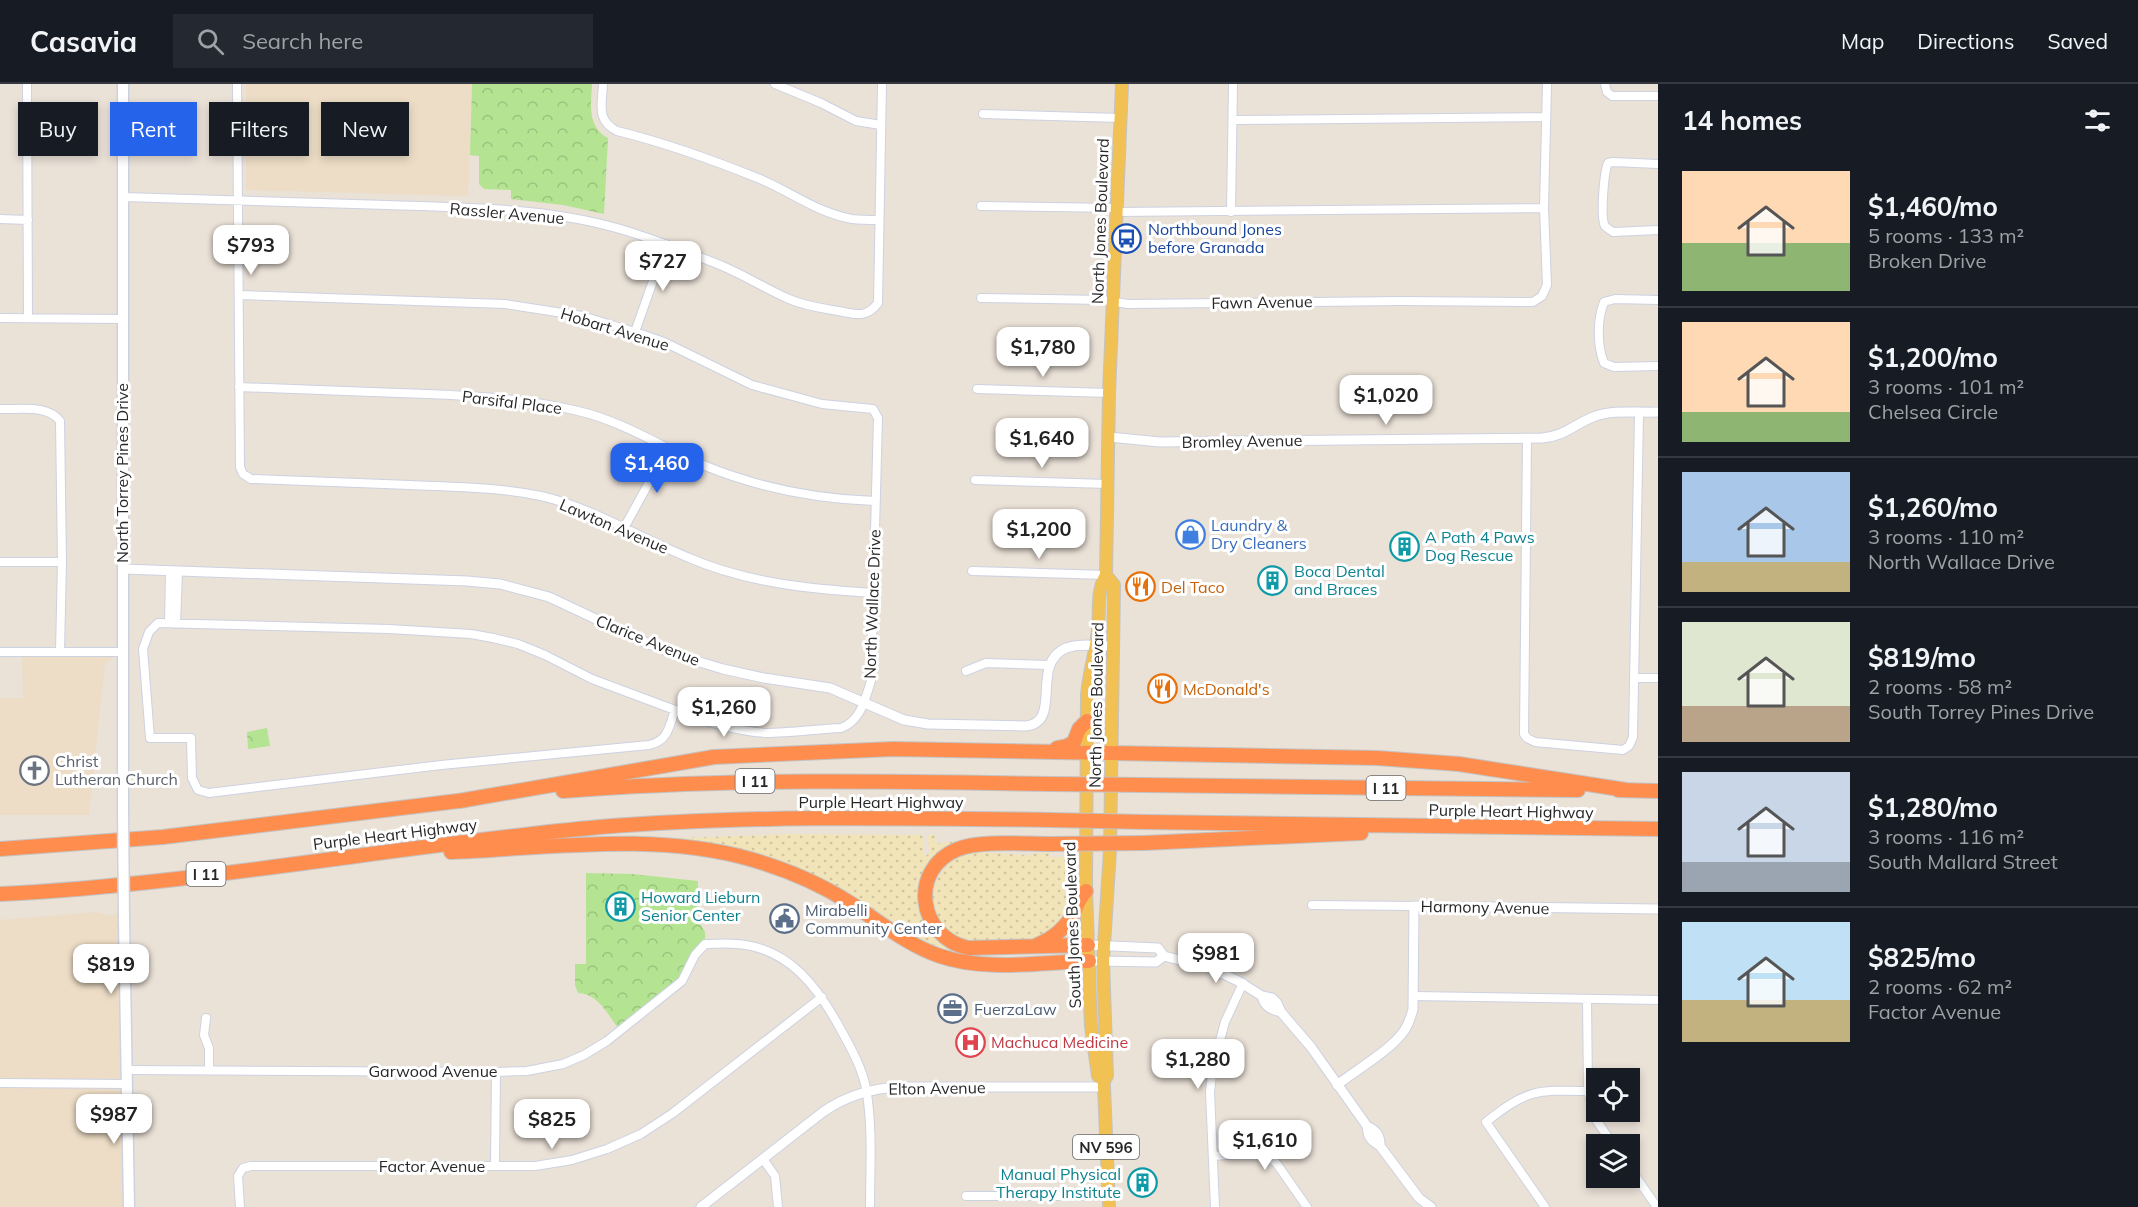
<!DOCTYPE html>
<meta charset="utf-8">
<style>
:root{--surface:#171b24;--page:#242831;--text:#f1f3f6;--muted:#9ea1a6;--line:#363941;--accent:#2563eb}
body{margin:0;font-family:Mulish,sans-serif;background:var(--page);color:var(--text);height:100vh;display:flex;flex-direction:column;font-size:22px;white-space:nowrap}
*{box-sizing:border-box;margin:0}
p{font-size:20px;color:var(--muted)}
.icon{flex:none;width:33px;height:33px;fill:none;stroke:currentColor;stroke-width:2;stroke-linecap:round;stroke-linejoin:round}
.map{position:relative;flex:1;overflow:hidden}
.details{display:flex;flex-direction:column;background:var(--surface);width:480px}
.details>*{flex:none}
.top-card{position:absolute;left:18px;top:18px;width:570px;height:54px;display:flex;gap:12px}
.fabs{position:absolute;left:1586px;top:984px;display:grid;gap:12px}
.fabs a{display:grid;place-items:center;width:54px;height:54px;border-radius:0px;background:var(--surface);box-shadow:0 3px 9px #0003;font-size:30px}
.price{position:absolute;translate:-50% -51px;padding:0 14px;border-radius:12px;background:#fff;color:#222;font-size:20px;line-height:39px;filter:drop-shadow(0 2px 3px #0008)}
.price::after{content:'';position:absolute;left:50%;top:36px;width:18px;height:14px;margin-left:-9px;background:inherit;clip-path:polygon(0 0,100% 0,50% 100%)}
.price.current{background:var(--accent);color:#fff}
ul{padding:0;list-style:none}
li{display:flex;align-items:center;gap:18px;height:150px;padding:0 24px}
li+li{border-top:2px solid var(--line)}
li span{display:grid;place-items:center;flex:none;width:168px;height:120px;border-radius:0px;color:#555}
li>.icon{margin-inline-start:auto}
span .icon{width:72px;height:72px;fill:#fffc;stroke-width:1}
li b{font-size:26px}
h2{display:flex;justify-content:space-between;align-items:center;height:72px;padding:0 24px;font-size:26px}
.tag{padding:0 21px;border-radius:0px;background:var(--surface);box-shadow:0 3px 9px #0003;font-size:21px;line-height:54px}
.tag.current{background:var(--accent);color:#fff}
header{display:flex;align-items:center;gap:36px;box-sizing:border-box;height:84px;padding:0 30px;background:var(--surface);border-bottom:2px solid var(--line)}
header strong{font-size:28px}
nav{display:flex;gap:33px;margin-inline-start:auto;font-size:21px}
.search{width:420px;height:54px;background:var(--page);display:flex;align-items:center;gap:15px;box-sizing:border-box;padding:0 21px;border-radius:0px;color:var(--muted);font-size:22px}
main{display:flex;flex:1;min-height:0}
.map>svg:first-child{display:block}
.education{fill:#edddc6}
.sand{fill:url(#sand-dots)}
.park{fill:url(#park-crowns)}
.lines{fill:none;stroke-linecap:round;stroke-linejoin:round}
.minor-casing{stroke:#cdd2e1;stroke-width:10}
.tertiary-casing{stroke:#cdd2e1;stroke-width:11}
.secondary-casing{stroke:#cdd2e1;stroke-width:13}
.primary-casing{stroke:#c3c3c3;stroke-width:14}
.motorway-casing{stroke:#c3c3c3;stroke-width:16}
.minor{stroke:#fff;stroke-width:8}
.tertiary{stroke:#fff;stroke-width:9}
.secondary{stroke:#fff;stroke-width:10}
.primary{stroke:#f2c154;stroke-width:12}
.motorway{stroke:#ff8d4e;stroke-width:14}
.secondary-bridge-casing{stroke:#cdd2e1;stroke-width:13;stroke-linecap:butt}
.motorway-bridge-casing{stroke:#c3c3c3;stroke-width:16;stroke-linecap:butt}
.secondary-bridge{stroke:#fff;stroke-width:10}
.motorway-bridge{stroke:#ff8d4e;stroke-width:14}
.labels{text-anchor:middle;dominant-baseline:central;stroke-width:6;stroke-linejoin:round;paint-order:stroke}
.shield{fill:#fff;stroke:#686868;stroke-width:1.5}
.shield-label{font-size:15px;font-weight:bold;fill:#272727}
.street-label{font-size:16px;fill:#272727;stroke:#fff}
.transit-label{font-size:16px;fill:#164399;stroke:#fff;text-anchor:start}
.shop-label{font-size:16px;fill:#366cbe;stroke:#fff;text-anchor:start}
.culture-label{font-size:16px;fill:#0d838f;stroke:#fff;text-anchor:start}
.food-label{font-size:16px;fill:#c56008;stroke:#fff;text-anchor:start}
.worship-label{font-size:16px;fill:#5b616d;stroke:#fff;text-anchor:start}
.service-label{font-size:16px;fill:#4e5e75;stroke:#fff;text-anchor:start}
.health-label{font-size:16px;fill:#be3a42;stroke:#fff;text-anchor:start}
</style>
<header>
<strong>Casavia</strong>
<div class="search"><svg class="icon" aria-label="search" viewBox="0 0 24 24"><circle cx="10" cy="10" r="6"/><path d="M15 15l6 6"/></svg>Search here</div>
<nav><a>Map</a><a>Directions</a><a>Saved</a></nav>
</header>
<main>
<div class="map">
<svg width="1658" height="1123" viewBox="0 0 1658 1123">
<defs>
<pattern id="sand-dots" width="8" height="8" patternUnits="userSpaceOnUse" patternTransform="scale(1.5)"><rect width="8" height="8" fill="#f1e4b9"/><path d="M2 2h.1M6 6h.1" fill="none" stroke="#cfc49f" stroke-width="1.8" stroke-linecap="round"/></pattern>
<pattern id="park-crowns" width="20" height="18" patternUnits="userSpaceOnUse" patternTransform="scale(1.5)"><rect width="20" height="18" fill="#b4e392"/><path d="M2 6a3 3 0 1 1 6 0M12 15a3 3 0 1 1 6 0" fill="none" stroke="#9bc37e"/></pattern>
</defs>
<rect width="100%" height="100%" fill="#eae1d7"/>
<path class="education" d="M246 0H472L468 112 246 106Z
M22 568H122L105 579 89 731H0V614H23Z
M124 825 129 1123H0V836L96 828 111 832Z"/>
<path class="sand" d="M788 750 923 751V769L926 772 929 769 928 751H935L937 760 954 757C949 764 939 767 933 774 912 798 915 834 937 856 942 861 951 865 955 869L919 855 821 796 657 755Z
M973 768 1026 771 1050 768V773H1074C1073 792 1077 819 1062 832L1064 838C1056 843 1046 852 1037 855 1026 859 1011 856 1000 857 985 858 972 859 958 853 915 834 930 777 973 768Z"/>
<path class="park" d="M472 0H592C591 21 587 43 608 54L604 130 563 121 511 115V106L484 105 479 100V72L470 71Z
M267 644 270 662 248 665 247 648Z
M586 789 632 790 698 797 697 835 705 848V860L682 897 620 947C608 931 599 910 578 909L575 901V880H586Z"/>
<g class="lines">
<defs>
<path id="minor" d="M27 0 28 234
M237 0 240 383 243 390 251 395C304 397 357 399 410 401 454 403 498 403 541 412 593 424 638 453 687 473 746 499 810 505 873 509
M603 0C602 21 596 36 617 47 666 59 713 76 760 95 791 108 818 129 852 135 861 136 870 136 879 136
M775 0 821 19 856 37 881 41
M1605 0 1607 8 1612 12H1658
M983 30 1120 34
M1233 36 1546 33
M1658 80 1613 78 1608 79C1604 88 1600 134 1605 142 1607 144 1610 146 1613 148L1658 146
M123 113C211 115 299 118 387 121 468 124 552 123 630 148 661 158 690 169 720 181 744 191 766 205 789 215 805 222 821 224 838 227 855 230 866 235 878 219L882 0
M981 122 1116 124
M1116 128 1544 124
M1231 128 1233 0
M0 135 28 136
M239 211 505 220 582 232 635 248 664 258 752 301 822 320 873 325 878 334 871 597C865 615 861 637 841 644 817 645 791 649 766 649 736 647 703 637 675 626L592 595 545 571 518 560 493 554 471 550 389 545 158 539 149 548 143 565 150 654H191L192 694 198 706 209 709 441 681 649 661C668 657 669 643 675 626
M981 214 1103 216 1128 220 1401 217 1533 218 1542 212 1547 201 1544 124 1547 0
M1658 216 1615 215 1604 218C1597 236 1597 261 1604 279L1614 283 1658 282
M0 234 122 235
M635 248 666 160
M239 303C292 305 345 307 398 309 459 311 519 313 578 327 622 337 662 363 703 381 759 404 815 415 875 417
M977 305 1109 309
M0 325C19 326 47 320 60 337L62 478 60 568
M1527 354 1524 650 1527 654 1535 658 1623 666 1629 662 1633 653 1639 329
M975 396 1108 400
M624 444 668 364
M0 478H62
M972 487 1106 491
M169 539 170 487
M176 540 178 487
M0 568H122
M966 587 986 579 1049 581
M1635 594H1658
M1312 821 1414 822
M1413 912 1658 916
M1587 915 1588 1007 1596 1036 1613 1060
M206 934 204 951 209 964V986
M127 986 496 988 527 987 563 980 584 971 607 957 682 897 695 871 705 860C715 860 726 859 737 860 789 864 818 903 841 946 851 964 862 984 866 1004 873 1043 870 1084 870 1123
M0 999 127 1000
M1213 1072 1265 1068 1277 1080 1307 1123
M763 1075 775 1092 778 1123
M495 1082 496 988
M1629 1083 1657 1123
M966 1112H1108
M240 1123 238 1092 243 1084 251 1082H535L572 1076 607 1065 641 1050 673 1029 822 913
M1215 1123 1210 1008 1213 982 1225 938 1243 899
M1545 1123 1486 1038C1528 1005 1536 1006 1588 1007"/>
<path id="tertiary" d="M1109 353 1160 358 1542 354C1565 352 1573 341 1593 333 1613 325 1637 329 1658 328
M123 485 467 497 500 500 549 513 649 560 680 572 723 585 764 594 830 604 904 636 928 640 1025 642C1064 639 1029 580 1066 564 1079 559 1098 562 1112 562
M1088 861 1158 864 1164 872 1211 884 1238 897 1262 912 1272 914 1277 919 1281 928 1311 963 1367 1042C1377 1047 1380 1051 1380 1062
M1097 877 1156 878 1164 872
M1262 912C1265 923 1270 925 1281 928
M1337 1001C1356 986 1391 966 1404 947 1408 941 1411 933 1413 925L1414 822 1658 825
M1367 1042C1368 1053 1370 1056 1380 1062L1419 1114 1431 1123
M701 1123 823 1028C846 1012 872 1004 900 1003H1104"/>
<path id="secondary" d="M123 0V724
M124 836 129 1123"/>
<path id="primary" d="M1106 491 1114 501 1110 766 1103 877 1107 992 1104 997V1003L1109 1123
M1104 997 1098 992 1091 942 1086 807 1087 611C1089 588 1096 568 1098 546 1100 527 1096 508 1106 491L1109 309 1122 0"/>
<path id="motorway" d="M1057 664 1067 662 1074 658 1079 645 1087 637
M1145 701 1578 706
M1618 706 1658 707
M563 707C726 694 888 697 1051 700
M459 717 714 673 893 665 1377 674 1459 680 1626 706
M1145 738 1658 745
M1144 759 1361 749
M1050 760C1025 760 979 756 958 765 908 785 918 853 968 864L1088 861
M0 765 163 753 466 716
M451 768C549 764 655 748 750 775 785 785 819 799 850 819 879 837 907 861 940 872 987 888 1040 878 1089 877
M0 810C201 800 400 761 600 743 750 731 900 734 1051 736
M1037 861C1052 855 1066 844 1074 828 1078 820 1079 814 1086 807"/>
</defs>
<use href="#minor" class="minor-casing"/>
<use href="#tertiary" class="tertiary-casing"/>
<use href="#secondary" class="secondary-casing"/>
<use href="#primary" class="primary-casing"/>
<use href="#motorway" class="motorway-casing"/>
<use href="#minor" class="minor"/>
<use href="#tertiary" class="tertiary"/>
<use href="#secondary" class="secondary"/>
<use href="#primary" class="primary"/>
<use href="#motorway" class="motorway"/>
<defs>
<path id="secondary-bridge" d="M123 724 124 836"/>
<path id="motorway-bridge" d="M1051 700 1145 701
M1051 736 1145 738
M1050 760 1144 759"/>
</defs>
<use href="#secondary-bridge" class="secondary-bridge-casing"/>
<use href="#motorway-bridge" class="motorway-bridge-casing"/>
<use href="#secondary-bridge" class="secondary-bridge"/>
<use href="#motorway-bridge" class="motorway-bridge"/>
</g>
<defs>
<symbol id="bus-ring" viewBox="-11 -11 22 22"><circle r="9.5" fill="#fff" stroke="#1a4fb4" stroke-width="1.5"/><path d="M-5-6H5V4H4V6H2V4H-2V6H-4V4H-5ZM-3.5-4V0h7V-4ZM-3.5 1.2v1.5H-2V1.2ZM2 1.2v1.5H3.5V1.2Z" fill="#1a4fb4"/></symbol>
<symbol id="shop-ring" viewBox="-11 -11 22 22"><circle r="9.5" fill="#fff" stroke="#3f7fe0" stroke-width="1.5"/><path d="M-5-2.5h2.3a2.7 3.5 0 0 1 5.4 0H5L5.5 6h-11ZM-1.5-2.5h3a1.5 2.3 0 0 0-3 0Z" fill="#3f7fe0"/></symbol>
<symbol id="building-ring" viewBox="-11 -11 22 22"><circle r="9.5" fill="#fff" stroke="#0f9aa8" stroke-width="1.5"/><path d="M-4-6H4V6H1V3H-1V6H-4ZM-2.5-4.3h1.7v1.8h-1.7ZM.8-4.3h1.7v1.8H.8ZM-2.5-1h1.7V.8h-1.7ZM.8-1h1.7V.8H.8Z" fill="#0f9aa8"/></symbol>
<symbol id="restaurant-ring" viewBox="-11 -11 22 22"><circle r="9.5" fill="#fff" stroke="#e8710a" stroke-width="1.5"/><path d="M-5-6h1v4h1v-4h1v4h1v-4h1v5L-1.5 .5V6h-2V.5L-5-1ZM5-6V6H3V1.5H1.5Q1.5-4 5-6Z" fill="#e8710a"/></symbol>
<symbol id="church-ring" viewBox="-11 -11 22 22"><circle r="9.5" fill="#fff" stroke="#6b7280" stroke-width="1.5"/><path d="M-1.2-6h2.4v3.5h3.3v2.4h-3.3V6h-2.4V-.1h-3.3v-2.4h3.3Z" fill="#6b7280"/></symbol>
<symbol id="civic-ring" viewBox="-11 -11 22 22"><circle r="9.5" fill="#fff" stroke="#5c6f8a" stroke-width="1.5"/><path d="M-.6-6.5H3V-4.5H.6V-3L4-1V1h2V6H-6V1h2V-1L-.6-3ZM-1.2 2.5V6h2.4V2.5Z" fill="#5c6f8a"/></symbol>
<symbol id="office-ring" viewBox="-11 -11 22 22"><circle r="9.5" fill="#fff" stroke="#5c6f8a" stroke-width="1.5"/><path d="M-6-3h4V-5.5h4V-3h4V5H-6ZM-1-4.5V-3h2v-1.5ZM-6 0V1H6V0Z" fill="#5c6f8a"/></symbol>
<symbol id="hospital-ring" viewBox="-11 -11 22 22"><circle r="9.5" fill="#fff" stroke="#e0444e" stroke-width="1.5"/><path d="M-5-5h3v3.5h4V-5h3V5h-3V1.5h-4V5h-3Z" fill="#e0444e"/></symbol>
</defs>
<g fill-rule="evenodd">
<use href="#bus-ring" x="1110" y="138" width="33" height="33"/>
<use href="#shop-ring" x="1174" y="434" width="33" height="33"/>
<use href="#building-ring" x="1388" y="446" width="33" height="33"/>
<use href="#building-ring" x="1256" y="480" width="33" height="33"/>
<use href="#restaurant-ring" x="1124" y="486" width="33" height="33"/>
<use href="#restaurant-ring" x="1146" y="588" width="33" height="33"/>
<use href="#church-ring" x="18" y="670" width="33" height="33"/>
<use href="#building-ring" x="604" y="806" width="33" height="33"/>
<use href="#civic-ring" x="768" y="818" width="33" height="33"/>
<use href="#office-ring" x="936" y="908" width="33" height="33"/>
<use href="#hospital-ring" x="954" y="942" width="33" height="33"/>
<use href="#building-ring" x="1126" y="1082" width="33" height="33"/>
</g>
<g class="labels">
<g class="shield">
<rect x="735.5" y="685" width="39" height="24" rx="4.5"/>
<rect x="1366.5" y="692" width="39" height="24" rx="4.5"/>
<rect x="186.5" y="778" width="39" height="24" rx="4.5"/>
<rect x="1073" y="1051" width="66" height="24" rx="4.5"/>
</g>
<g class="shield-label">
<text x="755" y="697">I 11</text>
<text x="1386" y="704">I 11</text>
<text x="206" y="790">I 11</text>
<text x="1106" y="1063">NV 596</text>
</g>
<g class="street-label">
<text transform="translate(507 129) rotate(5)">Rassler Avenue</text>
<text transform="translate(1100 137) rotate(-88)">North Jones Boulevard</text>
<text transform="translate(1262 218) rotate(-1)">Fawn Avenue</text>
<text transform="translate(615 245) rotate(17)">Hobart Avenue</text>
<text transform="translate(512 318) rotate(7)">Parsifal Place</text>
<text transform="translate(1242 357) rotate(-1)">Bromley Avenue</text>
<text transform="translate(122 389) rotate(-90)">North Torrey Pines Drive</text>
<text transform="translate(614 442) rotate(23)">Lawton Avenue</text>
<text transform="translate(872 520) rotate(-88)">North Wallace Drive</text>
<text transform="translate(648 556) rotate(22)">Clarice Avenue</text>
<text transform="translate(1096 621) rotate(-89)">North Jones Boulevard</text>
<text x="881" y="718">Purple Heart Highway</text>
<text transform="translate(1511 727) rotate(1)">Purple Heart Highway</text>
<text transform="translate(395 750) rotate(-7)">Purple Heart Highway</text>
<text transform="translate(1485 823) rotate(1)">Harmony Avenue</text>
<text transform="translate(1072 841) rotate(-92)">South Jones Boulevard</text>
<text x="433" y="987">Garwood Avenue</text>
<text transform="translate(937 1004) rotate(-1)">Elton Avenue</text>
<text x="432" y="1082">Factor Avenue</text>
</g>
<g class="transit-label">
<text x="1148" y="145">Northbound Jones<tspan x="1148" dy="18">before Granada</tspan></text>
</g>
<g class="shop-label">
<text x="1211" y="441">Laundry &amp;<tspan x="1211" dy="18">Dry Cleaners</tspan></text>
</g>
<g class="culture-label">
<text x="1425" y="453">A Path 4 Paws<tspan x="1425" dy="18">Dog Rescue</tspan></text>
<text x="1294" y="487">Boca Dental<tspan x="1294" dy="18">and Braces</tspan></text>
<text x="641" y="813">Howard Lieburn<tspan x="641" dy="18">Senior Center</tspan></text>
<text x="1121" y="1090" text-anchor="end">Manual Physical<tspan x="1121" dy="18">Therapy Institute</tspan></text>
</g>
<g class="food-label">
<text x="1161" y="503">Del Taco</text>
<text x="1183" y="605">McDonald's</text>
</g>
<g class="worship-label">
<text x="55" y="677">Christ<tspan x="55" dy="18">Lutheran Church</tspan></text>
</g>
<g class="service-label">
<text x="805" y="826">Mirabelli<tspan x="805" dy="18">Community Center</tspan></text>
<text x="974" y="925">FuerzaLaw</text>
</g>
<g class="health-label">
<text x="991" y="958">Machuca Medicine</text>
</g>
</g>
</svg>
<div class="fabs">
<a><svg class="icon" aria-label="locate" viewBox="0 0 24 24"><circle cx="12" cy="12" r="6"/><path d="M12 2v4M12 18v4M2 12h4M18 12h4"/></svg></a>
<a><svg class="icon" aria-label="layers" viewBox="0 0 24 24"><path d="M12 4l9 5-9 5-9-5zM3 14l9 5 9-5"/></svg></a>
</div>
<b class="price" style="left:251px;top:192px">$793</b>
<b class="price" style="left:663px;top:208px">$727</b>
<b class="price" style="left:1043px;top:294px">$1,780</b>
<b class="price" style="left:1386px;top:342px">$1,020</b>
<b class="price" style="left:1042px;top:385px">$1,640</b>
<b class="price current" style="left:657px;top:410px">$1,460</b>
<b class="price" style="left:1039px;top:476px">$1,200</b>
<b class="price" style="left:724px;top:654px">$1,260</b>
<b class="price" style="left:1216px;top:900px">$981</b>
<b class="price" style="left:111px;top:911px">$819</b>
<b class="price" style="left:1198px;top:1006px">$1,280</b>
<b class="price" style="left:114px;top:1061px">$987</b>
<b class="price" style="left:552px;top:1066px">$825</b>
<b class="price" style="left:1265px;top:1087px">$1,610</b>
<div class="top-card">
<a class="tag">Buy</a>
<a class="tag current">Rent</a>
<a class="tag">Filters</a>
<a class="tag">New</a>
</div>
</div>
<section class="details">
<h2>14 homes<svg class="icon" aria-label="filters" viewBox="0 0 24 24"><path d="M4 7h16M4 17h16"/><circle cx="9" cy="7" r="2"/><circle cx="15" cy="17" r="2"/></svg></h2>
<ul>
<li><span style="background:linear-gradient(#ffd9b3 60%,#8fb573 0)"><svg class="icon" aria-label="home" viewBox="0 0 24 24"><path d="M3 11l9-7 9 7M6 9v11h12V9"/></svg></span><div><b>$1,460/mo</b><p>5 rooms · 133 m²</p><p>Broken Drive</p></div></li>
<li><span style="background:linear-gradient(#ffd9b3 75%,#8fb573 0)"><svg class="icon" aria-label="home" viewBox="0 0 24 24"><path d="M3 11l9-7 9 7M6 9v11h12V9"/></svg></span><div><b>$1,200/mo</b><p>3 rooms · 101 m²</p><p>Chelsea Circle</p></div></li>
<li><span style="background:linear-gradient(#a9c7e8 75%,#c2b280 0)"><svg class="icon" aria-label="home" viewBox="0 0 24 24"><path d="M3 11l9-7 9 7M6 9v11h12V9"/></svg></span><div><b>$1,260/mo</b><p>3 rooms · 110 m²</p><p>North Wallace Drive</p></div></li>
<li><span style="background:linear-gradient(#dfe7d0 70%,#b9a48a 0)"><svg class="icon" aria-label="home" viewBox="0 0 24 24"><path d="M3 11l9-7 9 7M6 9v11h12V9"/></svg></span><div><b>$819/mo</b><p>2 rooms · 58 m²</p><p>South Torrey Pines Drive</p></div></li>
<li><span style="background:linear-gradient(#c9d6e8 75%,#9aa5b1 0)"><svg class="icon" aria-label="home" viewBox="0 0 24 24"><path d="M3 11l9-7 9 7M6 9v11h12V9"/></svg></span><div><b>$1,280/mo</b><p>3 rooms · 116 m²</p><p>South Mallard Street</p></div></li>
<li><span style="background:linear-gradient(#bfe0f5 65%,#c2b280 0)"><svg class="icon" aria-label="home" viewBox="0 0 24 24"><path d="M3 11l9-7 9 7M6 9v11h12V9"/></svg></span><div><b>$825/mo</b><p>2 rooms · 62 m²</p><p>Factor Avenue</p></div></li>
</ul>
</section>
</main>
